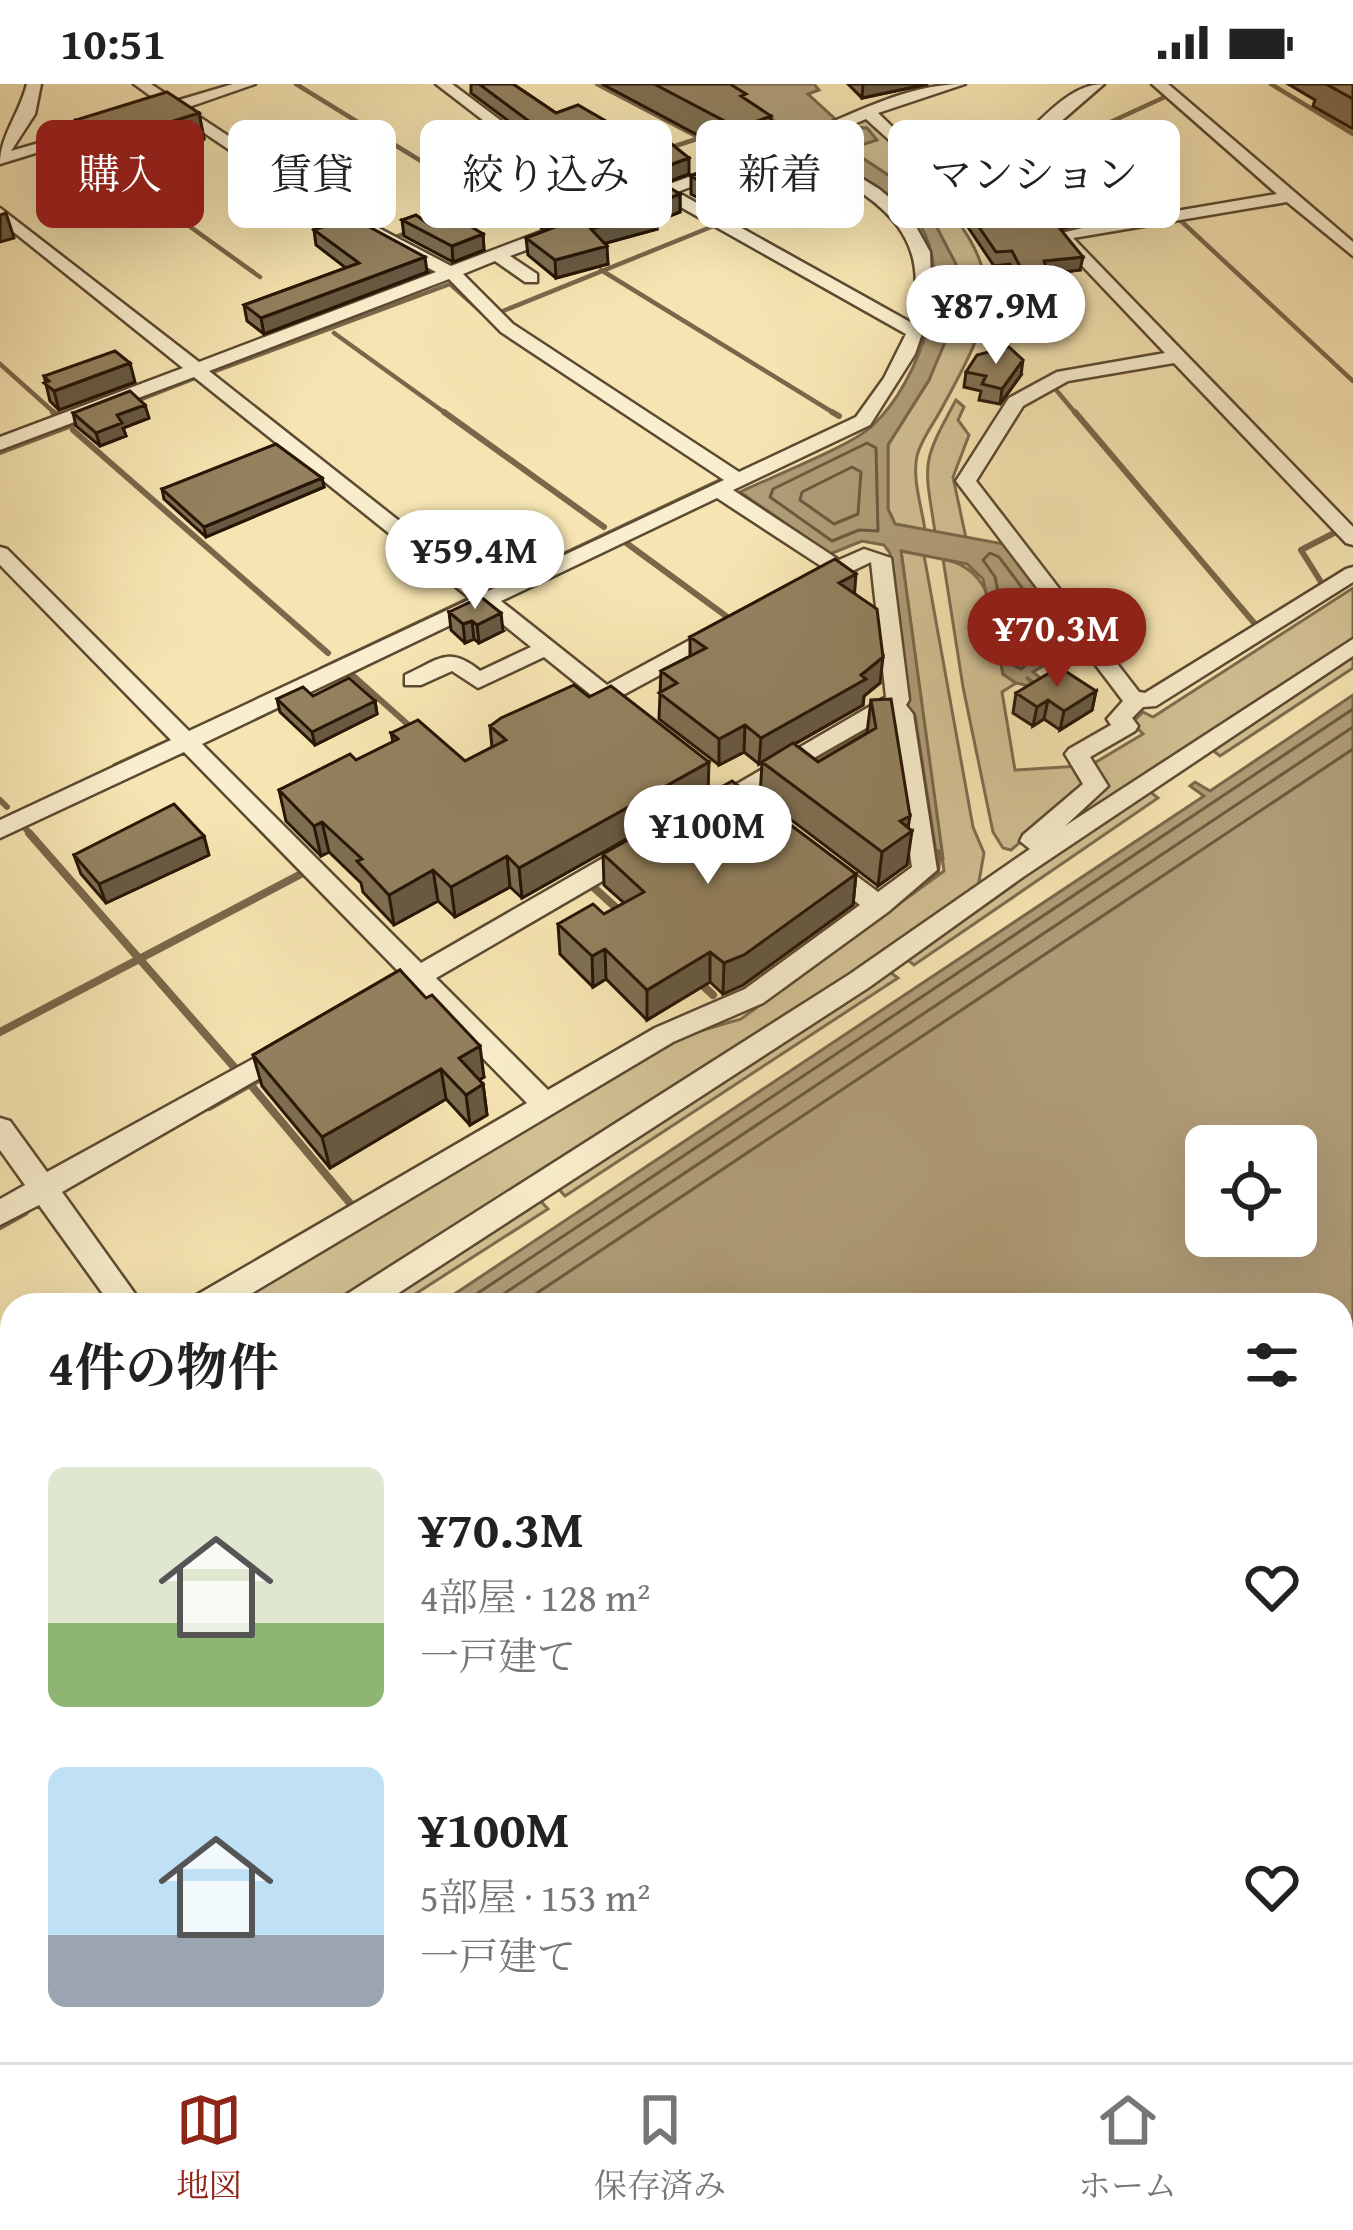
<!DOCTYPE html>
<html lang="ja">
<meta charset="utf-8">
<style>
:root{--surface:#fff;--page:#f2f2f2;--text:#222;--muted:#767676;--line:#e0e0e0;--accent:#8f2418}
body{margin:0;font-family:"Gentium Book Plus","Noto Serif JP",serif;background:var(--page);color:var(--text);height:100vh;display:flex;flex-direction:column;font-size:45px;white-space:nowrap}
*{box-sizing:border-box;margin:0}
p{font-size:39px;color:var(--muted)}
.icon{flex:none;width:66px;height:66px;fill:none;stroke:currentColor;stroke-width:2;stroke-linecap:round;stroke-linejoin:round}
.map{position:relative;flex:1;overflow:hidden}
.sheet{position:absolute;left:0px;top:1209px;width:1353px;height:771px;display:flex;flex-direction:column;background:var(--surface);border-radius:36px 36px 0 0;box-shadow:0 12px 48px #0002}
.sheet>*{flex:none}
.banner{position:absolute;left:36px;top:36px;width:1281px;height:108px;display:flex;gap:24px}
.buttons{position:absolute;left:1185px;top:1041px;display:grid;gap:24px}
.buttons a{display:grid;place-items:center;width:132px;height:132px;border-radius:18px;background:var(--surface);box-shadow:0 12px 48px #0002;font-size:60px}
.price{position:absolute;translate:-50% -102px;padding:0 27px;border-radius:42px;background:#fff;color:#222;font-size:39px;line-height:78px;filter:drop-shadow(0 3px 6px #0008)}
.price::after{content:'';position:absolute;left:50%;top:72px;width:36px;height:27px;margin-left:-18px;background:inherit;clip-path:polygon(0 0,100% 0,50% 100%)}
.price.on{background:var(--accent);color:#fff}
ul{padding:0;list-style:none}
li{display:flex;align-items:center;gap:36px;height:300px;padding:0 48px}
li span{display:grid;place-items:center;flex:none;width:336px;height:240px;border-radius:18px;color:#555}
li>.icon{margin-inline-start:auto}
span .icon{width:144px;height:144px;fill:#fffc;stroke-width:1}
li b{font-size:51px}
h2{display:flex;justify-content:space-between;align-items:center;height:144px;padding:0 48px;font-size:51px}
.pill{padding:0 42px;border-radius:18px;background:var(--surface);box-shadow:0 12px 48px #0002;font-size:42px;line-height:108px}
.pill.on{background:var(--accent);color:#fff}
.status{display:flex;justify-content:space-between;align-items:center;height:84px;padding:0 60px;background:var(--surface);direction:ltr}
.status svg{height:33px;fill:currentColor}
.menu{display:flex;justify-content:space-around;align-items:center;height:168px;border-top:3px solid var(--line);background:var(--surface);font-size:33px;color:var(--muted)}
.menu a{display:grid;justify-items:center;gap:6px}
.menu .on{color:var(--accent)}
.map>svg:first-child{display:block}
.green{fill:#d3c295;stroke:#7e6c4e;stroke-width:3}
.water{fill:#b09e78;stroke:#7a674a;stroke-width:3;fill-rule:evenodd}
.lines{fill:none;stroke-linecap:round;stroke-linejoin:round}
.shore{stroke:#6c5a3f;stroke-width:3}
.stream-far2{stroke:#7a674a;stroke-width:4.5}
.stream-far1{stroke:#7a674a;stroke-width:6}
.stream{stroke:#7a674a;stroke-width:8}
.minor-casing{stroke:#5c4931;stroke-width:5}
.minor{fill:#f9eecd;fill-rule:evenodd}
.wall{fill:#7e6f52;stroke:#281506;stroke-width:3}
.shaded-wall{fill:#675a42;stroke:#281506;stroke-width:3}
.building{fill:#93815f;stroke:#281506;stroke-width:3}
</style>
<div class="status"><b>10:51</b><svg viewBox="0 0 49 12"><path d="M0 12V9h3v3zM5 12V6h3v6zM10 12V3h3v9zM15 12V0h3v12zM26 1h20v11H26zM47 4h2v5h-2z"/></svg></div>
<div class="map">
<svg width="1353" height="1978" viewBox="0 0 1353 1978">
<rect width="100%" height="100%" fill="#f6e5b2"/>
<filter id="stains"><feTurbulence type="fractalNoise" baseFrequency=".00167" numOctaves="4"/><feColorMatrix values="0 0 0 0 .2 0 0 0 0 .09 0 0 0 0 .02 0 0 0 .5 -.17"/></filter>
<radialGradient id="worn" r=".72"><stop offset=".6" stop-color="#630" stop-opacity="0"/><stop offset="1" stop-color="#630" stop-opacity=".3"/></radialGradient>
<path class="green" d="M869 35 932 98V106C1010 192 994 229 943 322 935 338 921 355 917 372 912 395 922 424 925 446L895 440 888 425V361L929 296 957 220 921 113 847 64 870 50 865 45 843 42Z
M956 316 964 323 958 336 969 351 953 393 966 454 935 448C924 377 921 380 956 316Z
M901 467 924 471 973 743 984 769 978 803 850 891 333 1221H225L663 958 741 935 944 787Z
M943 475C999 486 993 542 1003 590L1016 599 1002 608 1015 686 1079 682 1084 704 1011 766 1003 764 993 748 963 603Z
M1353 504V556L1044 760 1104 703 1091 681 1143 650 1132 639 1143 628 1153 633Z
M1353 573V584L1220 672 1211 665Z
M1148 706 1158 714 914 881 905 874Z
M887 886 898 894 565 1112 556 1102Z
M538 1114 548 1125 398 1221H374Z"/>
<path class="water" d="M718 0H814L819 6 808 10 843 42 867 44 877 56 849 65 921 113 957 182V220L951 244 929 296 888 361V425L895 440 1004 460 1079 560 1033 588 1044 597 1038 601 1026 593 1035 603 1016 599 1003 590 983 495 967 480 901 467 943 774H937L915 631 907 622 890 469 884 461 862 457 830 470 740 408C769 394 853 361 872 342 919 299 960 188 914 133 891 107 838 80 808 60L821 53 807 47 796 51Z
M1353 611V1978H0V1573L12 1571V1968H1341V1221H438L1204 712 1190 702 1195 698 1210 707ZM1206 1062H1296V1152H1206Z"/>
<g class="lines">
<path class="shore" d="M867 359 876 364 878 447 859 446 832 457 770 413 773 405Z
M852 383 861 388 858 430 834 440 800 416 802 408Z
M990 469 999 473 1059 553 1021 585 1013 581 995 493 983 476Z
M460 1221 1353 625
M487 1221 1353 643
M519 1221 1353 665"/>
<path class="stream-far2" d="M296 0 486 117
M597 0 698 53
M1271 0 1353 50
M1167 12 1091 47 1115 61 1104 66 1171 128
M78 62 260 193
M669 64 712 50
M1180 136 1353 297
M727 137 839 93
M398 152 504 113 514 117
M601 186 837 331
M503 227 716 141
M334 249 448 331
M0 280 57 331
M210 289 450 200 486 232
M1057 307 1077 331
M134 318 195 294"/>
<path class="stream-far1" d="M53 328 57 331
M444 328 604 443
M832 328 839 332
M1075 328 1255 540
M73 346 328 569
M0 368 77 339
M625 458 726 532
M1321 498 1301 466 1334 449
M485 508 725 395
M322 585 470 515
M349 588 413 645
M807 679 872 642
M115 682 174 655
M0 716 7 723
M25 744 32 752"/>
<path class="stream" d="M29 749 235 984
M591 801 623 830
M911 808 936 787 938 769
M697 896 713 911
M0 948 303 789
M250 1000 354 1124
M209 1023 264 992
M0 1142 25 1128"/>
<defs>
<path id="minor" d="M27 0H41L35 30 11 67 112 38 120 43 0 80C0 52 19 31 27 0Z
M134 0H151L176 17 233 0H255L186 24 325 116 451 182 551 144H563V152L510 172 537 190V198H525L495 177 463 190 513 240 739 388 856 333 884 294 906 250 663 113 637 122 629 117 631 114 719 82H731V88L677 108 910 238C937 136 864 112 793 65L779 66 776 63 783 58 698 0H715L796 53C851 32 904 0 965 0L878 29 942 91 1003 79 1002 72C1033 48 1064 0 1104 0L1021 72 1056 63 1123 136 1277 110 1152 0H1168L1353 158V172L1287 118 1073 154 1353 443V461L1346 459 1174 279 1068 297 1023 322 976 397 1139 608 1145 609 1346 485 1353 483V498L1156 622 1143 623 1132 634 1138 642 1135 647 1090 673 1108 702 1065 742 1353 555V572L1023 793 868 904 380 1221H340L344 1212 850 890 1030 765 1020 757 1023 751 1083 700 1065 670 1069 665 1111 641 1107 635 1123 617 956 397 1009 314 1057 288 1165 269 1053 151 1108 138 1048 72 1016 85 939 101 866 35 806 60 879 105 909 130 930 168 932 220 915 270 870 341 733 406 839 476 864 465 891 474 909 616 906 621 913 630 937 786 888 828 763 919 673 958 232 1221H191L195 1212 527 1019 416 906 390 921H372L368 914 372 907 401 890 184 668 0 754V736L171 656 0 481V463L7 465 189 647 471 515 194 293 0 366V353L183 284 0 137V124L199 278 436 188 313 122 173 28H161L163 21ZM449 195 501 248 724 396 488 507 209 287ZM717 414 824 484 807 494V502H821L871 478 886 613 701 721 705 727H721L889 631 912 783 878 808 834 775H816L813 781 816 787 860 821 745 905 655 944 548 1006 436 894 642 774 645 768 642 762H624L421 879 202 660 484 525 531 563 480 587C448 561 439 576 405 591V601H421L452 587 478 604 544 573 611 627H627L630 622 621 612 730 553V543H714L607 601 501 517Z
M436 0H452L617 124V130H605Z
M284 958 293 961 297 968 293 975 62 1108 143 1221H111L39 1121 0 1141V1115L25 1101 0 1066V1034L10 1037 47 1088Z
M12 1321V1351L0 1356V1326Z
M12 1410V1442L0 1447V1415Z"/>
</defs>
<use href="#minor" class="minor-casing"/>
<use href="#minor" class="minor"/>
</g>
<path class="wall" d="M471 0H513L556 29 689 90 616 117 471 9Z
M602 0H730L770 59 737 72Z
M848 0H928L862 14Z
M1288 0H1353V45L1313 22 1315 16Z
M199 29 204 55 112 84 83 62 76 36Z
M492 59 592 117V126L542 144 508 123 507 114 545 101 493 68Z
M937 71 969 81 943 86 936 79Z
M832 79 831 95 802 103 749 124 719 107V114L706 118 691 110V92L710 89V87Z
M945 93 1081 140 1060 145 1080 186 1047 190 1045 201 1021 202 1010 180 994 182 943 106Z
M680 110V128L657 137V145L605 159 608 180 556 194 528 171 526 154Z
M402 136 483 150 484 166 453 178 404 152Z
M314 146 427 188 264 250 247 237 244 221 346 184 316 161Z
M966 288 1021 291 1000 320 979 316 981 307 964 303Z
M44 292 135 298 59 326 50 317Z
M73 329 149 334 123 344 126 352 100 362 76 342Z
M322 394 324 403 206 453 164 415 162 405Z
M855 510 880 599 864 612 863 621 795 660 818 678 867 649 871 616 908 743 907 781 878 802 760 712 762 679 759 680 744 668 719 681 659 635 661 587 690 572V553Z
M449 528 503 547 479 559 474 555 465 559 451 546Z
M1096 607 1092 626 1060 646 1044 635 1033 642 1013 629 1016 609Z
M313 612 375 617 377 630 315 661 280 628 277 615Z
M490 642 708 709 522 814 510 803 455 833 438 817 394 841 363 808 361 799 329 768 321 772 286 737 279 706 356 676 393 658 391 649 465 677 492 663Z
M603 770 856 790 853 821 743 901 723 910 710 898 647 936 606 895 593 903 560 870 558 840 604 830 624 819 604 801Z
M74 771H209L106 819 81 790Z
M400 886 484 993 479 996 483 1000 487 1031 470 1041 446 1015 330 1084 262 1002 253 971Z"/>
<path class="shaded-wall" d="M863 0H928L862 14Z
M199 29 204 55 112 84 106 58Z
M771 32 770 59 737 72 738 44Z
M970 72 969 81 943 86 944 77Z
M689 74V90L616 117 615 101Z
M832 79 831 95 802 103 749 124V108L802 87Z
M719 96V114L706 118V101Z
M680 110V128L657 137V145L592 163 591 145Z
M592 117V126L542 144V135Z
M1084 127 1081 140 1049 148 1052 135Z
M6 129 14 154 0 158V131Z
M483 150 484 166 453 178 452 162Z
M607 162 608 180 556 194 555 176Z
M425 173 427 188 264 250 261 234Z
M1083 173 1080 186 1047 190 1044 177Z
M1023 276 1021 291 1000 320 1002 305Z
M130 279 135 298 59 326 54 307Z
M145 321 149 334 123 344 126 352 100 362 96 349 117 331Z
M322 394 324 403 206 453 204 443Z
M856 490 854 516 839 499Z
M501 529 503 547 479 559 477 541Z
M472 537 474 555 465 559 463 540Z
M883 573 880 599 864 612 863 621 759 680 761 654 861 591Z
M1096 607 1092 626 1060 646 1064 627Z
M1048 616 1044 635 1033 642 1037 623Z
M375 617 377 630 315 661 312 648Z
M745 641 744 668 719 681V655Z
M709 678 708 709 522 814 519 784Z
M910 732 907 750 912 747 907 781 878 802 882 768 900 737Z
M322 738 329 768 321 772 314 742Z
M204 752 209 771 106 819 99 800Z
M507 772 510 803 455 833 451 803Z
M433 786 438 817 394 841 389 811Z
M856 790 853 821 743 901 723 910 724 879Z
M605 865 606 895 593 903 592 872Z
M710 868V898L647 936V906Z
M480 962 484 993 464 1005 459 974Z
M441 985 446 1015 330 1084 322 1053Z
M483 1000 487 1031 470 1041 466 1011Z"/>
<path class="building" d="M479 0H513L556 29 578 21 644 59 663 53 689 74 615 101Z
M654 0H730L746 10 741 12 771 32 738 44Z
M1326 0H1353V15Z
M167 8 199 29 106 58 76 36Z
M510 54 592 117 542 135 507 114 554 98 492 59Z
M794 56 832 79 802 87 749 108 710 87Z
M959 65 970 72 944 77 937 71Z
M1032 71 1057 91 1084 127 1052 135 1083 173 1044 177 1048 188H1023L1012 167 996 168 945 93Z
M707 86 719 96 706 101 691 92Z
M665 101 680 110 650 121 657 128 591 145 607 162 555 176 526 154Z
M416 131 430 141 454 132 483 150 452 162 402 136Z
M351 133 425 173 261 234 244 221 359 179 314 146Z
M1009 263 1023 276 1002 305 982 300 986 292 966 288 977 271Z
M115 267 130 279 54 307 44 299 49 297 44 292Z
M130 307 145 321 117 331 122 339 96 349 73 329Z
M276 360 322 394 204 443 162 405Z
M835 475 856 490 839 499 877 525 883 573 861 591 866 595 761 654 745 641 719 655 659 609 677 599 661 587 706 564 690 553Z
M481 513 501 529 477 541 472 537 463 540 449 528Z
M1059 583 1096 607 1064 627 1048 616 1037 623 1016 609Z
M349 594 375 617 312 648 277 615 303 603 313 612Z
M574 601 589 613 611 602 709 678 519 784 507 772 451 803 433 786 389 811 357 777 362 775 322 738 314 742 279 706 350 670 356 676 398 655 391 649 418 636 465 677 506 656 490 642 501 634Z
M891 615 910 732 900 737 912 747 882 768 762 678 793 659 818 678 876 644 871 616Z
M732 697 856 790 744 871 724 879 710 868 647 906 605 865 592 872 558 840 593 820 604 830 644 808 603 770Z
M174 720 204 752 99 800 74 771Z
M400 886 426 914 432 911 480 962 459 974 483 1000 466 1011 441 985 322 1053 253 971Z"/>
<rect width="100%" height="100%" filter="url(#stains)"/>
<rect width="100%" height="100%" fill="url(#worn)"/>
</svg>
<div class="buttons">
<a><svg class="icon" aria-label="locate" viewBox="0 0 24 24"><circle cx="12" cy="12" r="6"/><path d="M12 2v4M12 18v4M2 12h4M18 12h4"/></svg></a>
</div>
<b class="price" style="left:996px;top:283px">¥87.9M</b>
<b class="price" style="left:475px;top:528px">¥59.4M</b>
<b class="price on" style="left:1057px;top:606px">¥70.3M</b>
<b class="price" style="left:708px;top:803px">¥100M</b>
<div class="banner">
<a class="pill on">購入</a>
<a class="pill">賃貸</a>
<a class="pill">絞り込み</a>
<a class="pill">新着</a>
<a class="pill">マンション</a>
</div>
<section class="sheet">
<h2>4件の物件<svg class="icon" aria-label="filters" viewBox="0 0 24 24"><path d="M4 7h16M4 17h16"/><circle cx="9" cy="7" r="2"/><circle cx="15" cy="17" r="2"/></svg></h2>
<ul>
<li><span style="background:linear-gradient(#dfe7d0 65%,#8fb573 0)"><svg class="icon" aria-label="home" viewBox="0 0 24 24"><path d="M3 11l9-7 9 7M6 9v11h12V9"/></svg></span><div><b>¥70.3M</b><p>4部屋 · 128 m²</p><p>一戸建て</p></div><svg class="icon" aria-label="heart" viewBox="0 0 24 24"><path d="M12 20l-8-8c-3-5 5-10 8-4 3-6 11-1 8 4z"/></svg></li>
<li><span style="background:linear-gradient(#bfe0f5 70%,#9aa5b1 0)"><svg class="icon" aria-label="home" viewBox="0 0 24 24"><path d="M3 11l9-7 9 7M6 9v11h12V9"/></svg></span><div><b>¥100M</b><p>5部屋 · 153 m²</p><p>一戸建て</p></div><svg class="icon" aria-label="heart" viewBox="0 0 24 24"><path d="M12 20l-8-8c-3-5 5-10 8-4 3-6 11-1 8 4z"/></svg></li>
</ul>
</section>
</div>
<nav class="menu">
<a class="on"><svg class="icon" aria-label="map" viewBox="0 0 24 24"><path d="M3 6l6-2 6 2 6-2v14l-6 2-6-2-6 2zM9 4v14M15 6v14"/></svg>地図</a>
<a><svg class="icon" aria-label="saved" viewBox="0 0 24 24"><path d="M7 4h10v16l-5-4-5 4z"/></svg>保存済み</a>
<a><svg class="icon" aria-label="home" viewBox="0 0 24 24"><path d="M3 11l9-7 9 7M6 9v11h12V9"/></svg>ホーム</a>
</nav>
